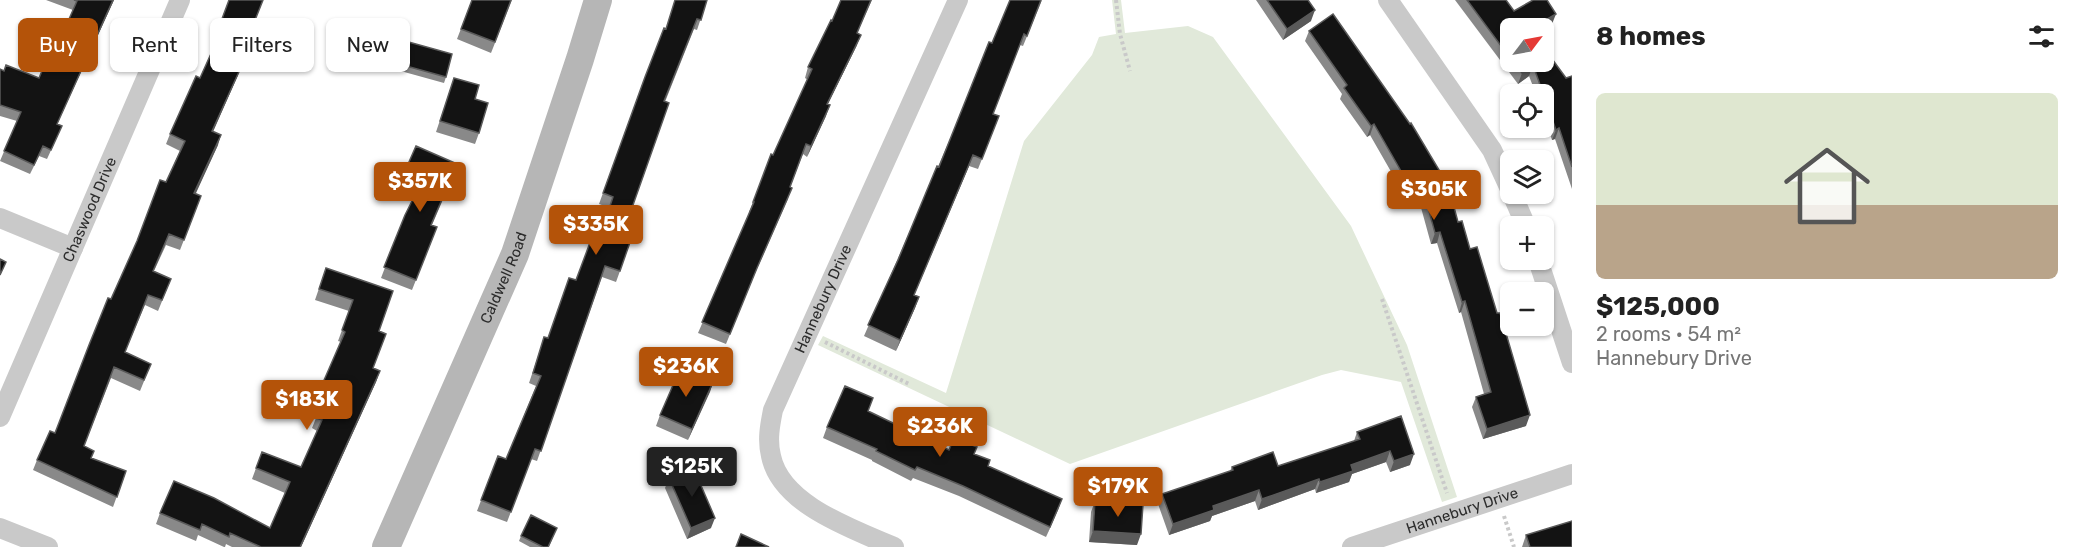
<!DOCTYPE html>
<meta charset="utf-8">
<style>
:root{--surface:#fff;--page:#f6f6f6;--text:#222;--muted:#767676;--line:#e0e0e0;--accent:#b45309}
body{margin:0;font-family:Rubik,sans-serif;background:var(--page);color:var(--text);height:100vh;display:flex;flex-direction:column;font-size:22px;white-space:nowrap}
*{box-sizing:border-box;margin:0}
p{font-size:20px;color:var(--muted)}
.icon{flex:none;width:33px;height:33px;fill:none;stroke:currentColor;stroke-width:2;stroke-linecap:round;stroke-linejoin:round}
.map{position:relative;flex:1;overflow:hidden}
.side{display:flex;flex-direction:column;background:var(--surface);width:510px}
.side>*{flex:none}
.top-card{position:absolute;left:18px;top:18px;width:570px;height:54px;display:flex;gap:12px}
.needle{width:39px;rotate:58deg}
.controls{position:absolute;left:1500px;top:18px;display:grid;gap:12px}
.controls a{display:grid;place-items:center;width:54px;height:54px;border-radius:9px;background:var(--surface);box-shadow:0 2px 4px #0004;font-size:30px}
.price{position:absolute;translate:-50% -51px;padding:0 14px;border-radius:6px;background:var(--accent);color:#fff;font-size:20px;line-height:39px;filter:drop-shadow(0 2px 3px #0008)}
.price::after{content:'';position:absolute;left:50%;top:36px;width:18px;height:14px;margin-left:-9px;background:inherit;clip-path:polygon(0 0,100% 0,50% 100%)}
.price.on{background:#222;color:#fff}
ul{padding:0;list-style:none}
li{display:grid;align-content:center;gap:12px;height:318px;padding:0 24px}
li+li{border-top:2px solid var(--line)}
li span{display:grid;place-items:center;height:186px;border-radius:9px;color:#555}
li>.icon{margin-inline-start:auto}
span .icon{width:108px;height:108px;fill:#fffc;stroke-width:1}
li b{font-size:26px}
h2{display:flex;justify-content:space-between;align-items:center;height:72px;padding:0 24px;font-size:26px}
.pill{padding:0 21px;border-radius:9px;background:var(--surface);box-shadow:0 2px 4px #0004;font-size:21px;line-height:54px}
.pill.on{background:var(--accent);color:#fff}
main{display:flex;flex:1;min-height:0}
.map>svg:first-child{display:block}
.green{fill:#e1e9da}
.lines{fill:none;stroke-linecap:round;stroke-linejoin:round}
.path{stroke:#c9c9c9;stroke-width:4;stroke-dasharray:3 3;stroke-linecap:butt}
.street{stroke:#c9c9c9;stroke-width:20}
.secondary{stroke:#b6b6b6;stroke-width:28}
.wall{fill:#898989}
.shaded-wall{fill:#5a5a5a}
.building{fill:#131313;stroke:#5a5a5a;stroke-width:1.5}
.labels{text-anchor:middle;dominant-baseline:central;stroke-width:6;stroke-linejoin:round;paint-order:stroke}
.street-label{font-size:15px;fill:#2c2c2c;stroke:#fff}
</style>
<main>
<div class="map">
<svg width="1572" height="547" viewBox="0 0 1572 547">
<rect width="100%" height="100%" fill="#fff"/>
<path class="green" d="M1112 0H1121L1125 33 1188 26 1213 37 1351 226 1407 345 1457 497 1442 502 1401 382 1341 370 1322 375 1070 464 818 345 823 336 946 393 1024 141 1092 55 1099 37 1116 34Z"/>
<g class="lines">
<path class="path" d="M1116 0 1120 34 1130 71
M1382 299 1447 493
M825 342 909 384
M1504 516 1514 547"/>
<g class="street">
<path d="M1388 0 1492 150 1510 189"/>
<path d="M1512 194 1526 226"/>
<path d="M0 218 73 248"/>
<path d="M1538 260 1572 363"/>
<path id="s1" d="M0 417 180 0"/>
<path d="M0 528 48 547"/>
<path id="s2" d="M894 547C853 529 781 505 771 456 767 440 770 425 773 410L958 0"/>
<path id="s3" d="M1352 547 1572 474"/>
</g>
<path class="secondary" id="s4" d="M386 547 515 254 580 59 598 0"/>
</g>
<path class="wall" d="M46 0H114L57 124 58 135 47 159 39 156 30 174 0 161 17 121 0 116V69L4 71 39 78 54 53 73 10Z
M229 0 238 63V75L213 131 218 145 195 194 201 196 180 250 166 245 154 271 171 279 158 311 145 305 125 352 151 364 140 391 111 378 84 446 92 458 126 471 113 507 33 470 37 460 55 433 166 182 180 151 166 144 170 134 200 78 214 46 212 45Z
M472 0H512L491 53 457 39Z
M707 0 697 30 694 29 665 102 627 222 620 271 616 282 602 277 537 461 531 459 507 522 477 511 498 456 506 459 536 386 529 383 541 347 548 338 576 280 598 242 610 208 599 204 645 77 665 29Z
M841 0H872L857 33V45L828 104 826 116 807 157 803 154 790 187 788 199 753 278 726 344 698 333 750 213 749 212 753 202 808 80 805 78 808 67 832 21Z
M1042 0 1023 46 1020 45 993 114 999 116 978 169 969 166 914 295 919 297 915 308 896 351 864 336 992 43Z
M1256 0H1308L1311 21 1283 40Z
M1455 0H1506L1514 11 1552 24 1510 28V62H1544L1566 78 1572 76V189L1555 139 1552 140 1544 116V94H1536L1529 76 1518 84Z
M1309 31 1458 222 1470 249 1526 426 1483 439 1472 407 1476 397 1484 394 1461 312 1459 313 1437 243 1431 244 1414 182 1401 189 1370 135 1367 137 1340 99 1342 94 1305 41Z
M405 41 446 77 444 83 397 70Z
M454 78 479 133 475 144 436 132Z
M405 171 454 174 432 225 437 227 412 290 381 278 405 215 418 189 401 182Z
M326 268 379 331 373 368 380 371 376 382 301 547H232L226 544 225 547H224L198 535 196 541 156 524 160 513 270 528 285 493 252 479 262 452 301 467 317 431 312 428 320 408 314 405 341 342 338 341 349 311 315 300Z
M713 382 688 440 656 426 660 415Z
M868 411 949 450 975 454 988 466 1062 499 1046 537 959 496 913 478 911 481 872 461V460L823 438 827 427Z
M1357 432 1410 465 1390 472 1386 462 1352 474 1349 482 1316 493 1315 489 1258 510 1255 501 1212 516 1210 521 1169 535 1158 504 1162 494 1230 471 1232 467 1278 466 1354 441Z
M669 478 711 528 687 539 665 488Z
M1095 501 1137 545 1089 542 1091 512Z
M557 528 549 547H530L519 541 521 536Z
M1526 535 1572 547H1522Z"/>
<path class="shaded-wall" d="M113 0H114L53 133 57 124Z
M1315 10 1311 21 1283 40 1287 29Z
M1556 14 1552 24 1544 30V28H1532Z
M861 35 857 45 823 114 827 104Z
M242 65 238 75 209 141 212 131Z
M1533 65 1529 76 1518 84 1522 73Z
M830 105 826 116 807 157 811 146Z
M1374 124 1370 135 1367 137 1371 126Z
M1559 128 1555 139 1552 140 1556 130Z
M221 135 218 145 191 204 194 193Z
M973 155 969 166 910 305 914 295Z
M1418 171 1414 182 1401 189 1405 178Z
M1440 232 1437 243 1431 244 1435 233Z
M919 297 915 308 896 351 900 340Z
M1465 301 1461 312 1459 313 1462 302Z
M380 371 376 382 301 547H300Z
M713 382 710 392 688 440 692 429Z
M1530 415 1526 426 1483 439 1487 429Z
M1390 451 1386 462 1352 474 1349 482 1316 493 1320 482 1351 465Z
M1414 454 1410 465 1390 472 1394 461Z
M1319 479 1315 489 1258 510 1262 499Z
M1259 490 1255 501 1212 516 1210 521 1169 535 1173 524 1213 506Z
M1062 499 1058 510 1046 537 1050 527Z
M715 518 711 528 687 539 691 528Z
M1093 531 1141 534 1137 545 1089 542Z"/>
<path class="building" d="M74 0H113L57 124 62 126 51 150 43 146 34 165 4 151 21 112 0 105V69L4 71 6 65 39 78 50 52 54 53 77 1Z
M229 0H263L238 63 242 65 212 131 221 135 194 193 201 196 184 240 169 234 153 271 171 279 162 300 148 295 125 352 151 364 144 380 114 367 84 446 94 451 91 458 126 471 117 497 37 460 50 431 55 433 89 345 108 298 111 299 137 241 160 180 166 182 185 141 170 134 196 76 200 78 219 36 216 35Z
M472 0H511L495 42 461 29Z
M675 0H707L701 20 697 19 664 101 669 103 627 222 636 225 620 271 605 266 541 451 535 449 511 512 481 500 498 456 506 459 541 376 533 373 544 337 548 338 569 278 576 280 591 240 598 242 613 197 603 193 645 77 664 28 666 29Z
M841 0H871L857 33 861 35 827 104 830 105 811 146 806 144 790 187 792 188 757 268 730 334 702 322 754 202H753L771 154 773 155 812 69 808 67 831 20 832 21Z
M1010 0H1041L1027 36 1024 34 993 114 999 116 982 159 973 155 914 295 919 297 900 340 868 325 898 260 937 166 939 167 989 42 992 43Z
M1267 0H1308L1315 10 1287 29Z
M1467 0H1506L1514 11 1533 0H1547L1556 14 1532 28H1510V58Z
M1333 14 1410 124 1411 123 1448 185 1458 222 1462 221 1470 249 1477 247 1497 313H1500L1530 415 1487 429 1476 397 1491 392 1465 301 1462 302 1440 232 1435 233 1418 171 1405 178 1374 124 1371 126 1344 88 1347 85 1309 31Z
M405 41 452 54 446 77 399 64Z
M1544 48 1566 78 1572 76V167L1559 128 1556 130 1533 65 1522 73 1513 62H1544Z
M454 78 479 85 475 99 488 103 479 133 440 121Z
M416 146 457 164 431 225 437 227 416 280 384 267 405 215 423 179 405 171Z
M0 259 6 262 0 275Z
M326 268 393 291 379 331 386 334 373 368 380 371 300 547H261L230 533 229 537 202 524 200 530 160 513 174 481 214 498 270 528 290 482 256 468 262 452 301 467 322 420 316 418 325 397 318 394 345 332 342 330 353 300 319 289Z
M681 367 713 382 692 429 660 415Z
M845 386 873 398 868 411 949 450 954 438 977 447 974 454 990 460 988 466 1062 499 1050 527 963 486 917 467 915 470 876 451 877 449 827 427Z
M1401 416 1414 454 1394 461 1390 451 1351 465 1353 471 1320 482 1319 479 1262 499 1259 490 1213 506 1214 510 1173 524 1162 494 1233 470 1232 467 1273 452 1278 466 1360 439 1357 432Z
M693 467 715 518 691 528 669 478Z
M1095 501 1143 504 1141 534 1093 531Z
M531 515 557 528 548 547H543L521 536Z
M1572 521V547H1530L1526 535Z
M741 534 769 547H736Z"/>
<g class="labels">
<g class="street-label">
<text stroke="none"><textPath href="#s1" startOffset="226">Chaswood Drive</textPath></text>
<text stroke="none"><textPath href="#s4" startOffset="294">Caldwell Road</textPath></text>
<text stroke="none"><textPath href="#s2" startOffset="327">Hannebury Drive</textPath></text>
<text stroke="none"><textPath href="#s3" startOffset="116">Hannebury Drive</textPath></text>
</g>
</g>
</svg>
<div class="controls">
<a><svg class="needle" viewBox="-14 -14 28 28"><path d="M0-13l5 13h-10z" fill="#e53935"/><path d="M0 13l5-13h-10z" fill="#767676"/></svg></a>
<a><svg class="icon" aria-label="locate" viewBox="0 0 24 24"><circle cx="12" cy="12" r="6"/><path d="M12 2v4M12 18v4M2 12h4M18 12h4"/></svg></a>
<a><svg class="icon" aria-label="layers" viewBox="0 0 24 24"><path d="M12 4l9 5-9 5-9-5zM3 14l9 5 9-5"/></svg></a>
<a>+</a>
<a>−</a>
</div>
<b class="price" style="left:420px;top:213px">$357K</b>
<b class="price" style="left:1434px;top:221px">$305K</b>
<b class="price" style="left:596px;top:256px">$335K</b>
<b class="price" style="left:686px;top:398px">$236K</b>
<b class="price" style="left:307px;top:431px">$183K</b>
<b class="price" style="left:940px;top:458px">$236K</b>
<b class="price on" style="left:692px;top:498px">$125K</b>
<b class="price" style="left:1118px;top:518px">$179K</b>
<div class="top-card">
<a class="pill on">Buy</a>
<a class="pill">Rent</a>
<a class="pill">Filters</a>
<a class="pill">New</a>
</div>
</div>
<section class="side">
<h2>8 homes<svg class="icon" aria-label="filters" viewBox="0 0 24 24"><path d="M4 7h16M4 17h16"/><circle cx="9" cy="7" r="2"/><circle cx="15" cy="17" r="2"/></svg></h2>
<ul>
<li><span style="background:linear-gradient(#dfe7d0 60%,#b9a48a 0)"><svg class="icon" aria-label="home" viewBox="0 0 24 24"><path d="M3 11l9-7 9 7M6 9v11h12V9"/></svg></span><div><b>$125,000</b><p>2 rooms · 54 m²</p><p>Hannebury Drive</p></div></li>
</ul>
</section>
</main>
